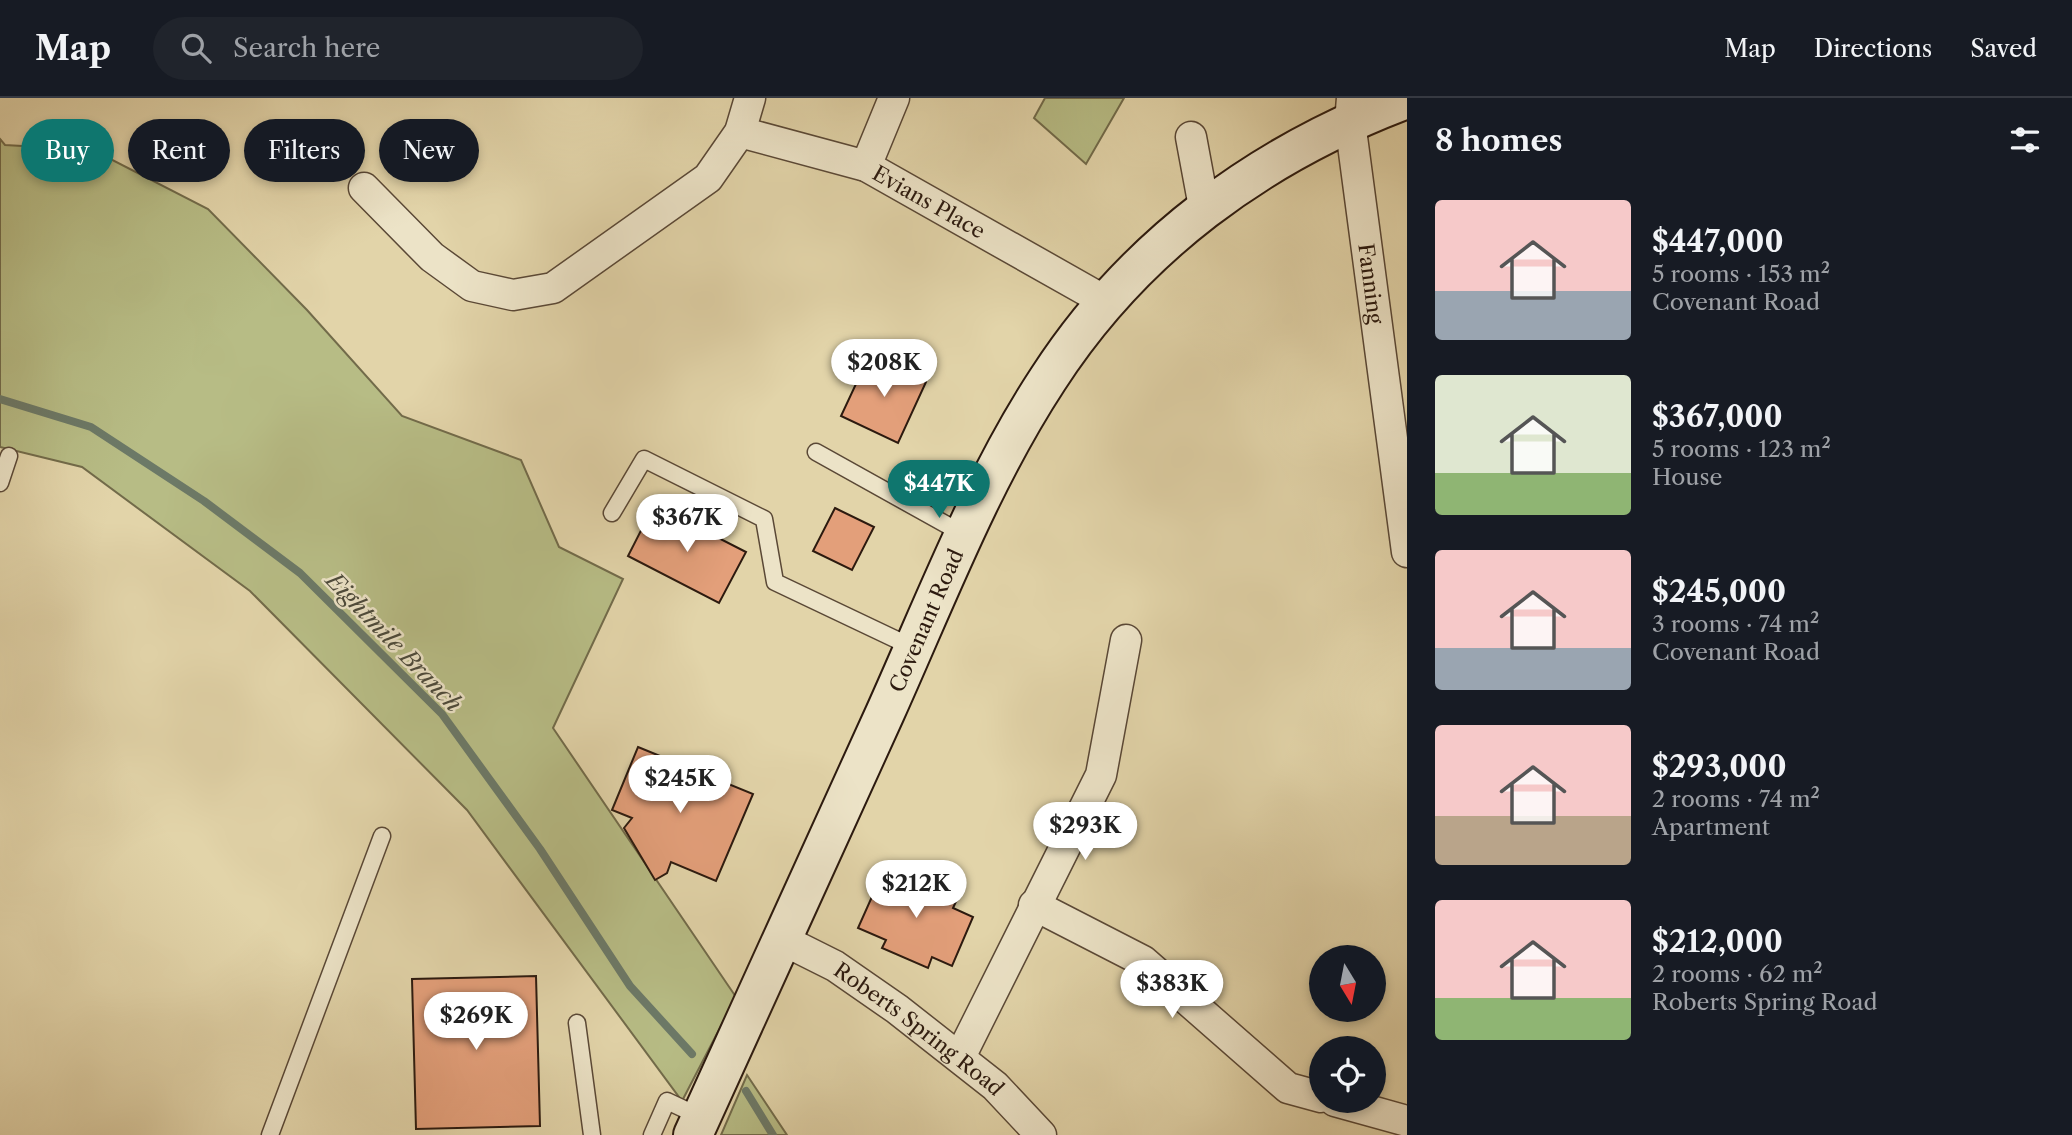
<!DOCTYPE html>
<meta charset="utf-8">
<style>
:root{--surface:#171b24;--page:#20242c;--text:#f1f3f6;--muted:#9ea1a6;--line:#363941;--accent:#0f766e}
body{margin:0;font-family:"Libre Caslon Text",serif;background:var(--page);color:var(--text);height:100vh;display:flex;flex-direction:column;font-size:26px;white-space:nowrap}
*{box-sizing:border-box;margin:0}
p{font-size:23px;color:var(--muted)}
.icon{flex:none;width:38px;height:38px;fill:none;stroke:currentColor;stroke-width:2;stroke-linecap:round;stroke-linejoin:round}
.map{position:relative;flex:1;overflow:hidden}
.side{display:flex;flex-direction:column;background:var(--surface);width:665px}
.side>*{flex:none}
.hud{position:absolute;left:21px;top:21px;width:665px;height:63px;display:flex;gap:14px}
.needle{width:46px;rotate:170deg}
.fabs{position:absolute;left:1309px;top:847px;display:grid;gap:14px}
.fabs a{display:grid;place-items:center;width:77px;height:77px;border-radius:50%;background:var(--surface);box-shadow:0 4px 10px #0003;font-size:35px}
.price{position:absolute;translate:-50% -60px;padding:0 16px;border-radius:24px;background:#fff;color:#222;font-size:23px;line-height:46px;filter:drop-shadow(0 2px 4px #0008)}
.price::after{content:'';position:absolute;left:50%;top:42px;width:21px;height:16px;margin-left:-10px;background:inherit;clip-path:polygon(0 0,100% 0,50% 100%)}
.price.on{background:var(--accent);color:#fff}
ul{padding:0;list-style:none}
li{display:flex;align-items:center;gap:21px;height:175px;padding:0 28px}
li span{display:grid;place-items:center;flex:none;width:196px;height:140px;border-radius:7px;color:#555}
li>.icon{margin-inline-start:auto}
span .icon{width:84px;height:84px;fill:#fffc;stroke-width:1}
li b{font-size:30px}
h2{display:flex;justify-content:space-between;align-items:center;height:84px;padding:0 28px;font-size:30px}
.tag{padding:0 24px;border-radius:32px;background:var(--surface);box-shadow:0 4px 10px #0003;font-size:24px;line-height:63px}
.tag.on{background:var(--accent);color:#fff}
header{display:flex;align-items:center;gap:42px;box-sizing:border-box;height:98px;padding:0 35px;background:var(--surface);border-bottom:2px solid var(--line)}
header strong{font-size:33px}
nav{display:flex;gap:38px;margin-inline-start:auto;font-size:24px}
.search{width:490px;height:63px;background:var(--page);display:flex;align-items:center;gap:18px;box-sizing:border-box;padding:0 24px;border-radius:38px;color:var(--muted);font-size:26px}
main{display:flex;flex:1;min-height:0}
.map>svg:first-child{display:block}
.green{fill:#b7bc85;stroke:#726b4a;stroke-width:2}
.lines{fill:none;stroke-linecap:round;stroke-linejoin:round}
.stream{stroke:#6c7967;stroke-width:8}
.building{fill:#e39f7a;stroke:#2c1a0f;stroke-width:2}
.lane-casing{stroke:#5a4836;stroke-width:19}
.street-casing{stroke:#5a4836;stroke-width:33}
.secondary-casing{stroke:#2c1a0f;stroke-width:42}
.lane{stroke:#ece3c7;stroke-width:16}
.street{stroke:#ece3c7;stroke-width:30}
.secondary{stroke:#ece3c7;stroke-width:38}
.labels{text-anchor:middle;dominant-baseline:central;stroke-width:5;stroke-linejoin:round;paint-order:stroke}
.street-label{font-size:21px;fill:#2c1a0f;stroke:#ece3c7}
.water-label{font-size:23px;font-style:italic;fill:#4c4a3b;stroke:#ece3c7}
</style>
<header>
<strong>Map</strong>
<div class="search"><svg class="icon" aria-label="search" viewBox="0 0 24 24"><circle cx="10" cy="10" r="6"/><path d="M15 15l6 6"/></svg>Search here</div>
<nav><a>Map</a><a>Directions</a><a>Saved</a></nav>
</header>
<main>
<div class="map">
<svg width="1407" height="1037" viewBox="0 0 1407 1037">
<rect width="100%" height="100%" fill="#e2d4a9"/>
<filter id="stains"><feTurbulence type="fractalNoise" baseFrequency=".00286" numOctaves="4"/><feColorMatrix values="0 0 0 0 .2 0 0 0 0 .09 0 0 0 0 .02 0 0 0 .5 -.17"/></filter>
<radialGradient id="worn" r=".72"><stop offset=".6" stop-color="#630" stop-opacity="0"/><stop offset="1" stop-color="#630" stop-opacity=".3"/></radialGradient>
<path class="green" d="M1045 0H1124L1086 66 1034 20Z
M0 41 5 47 93 52 208 111 307 212 402 318 521 362 559 449 623 481 553 630 736 899 682 1003 467 712 250 493 82 369 0 349Z
M747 977 787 1037H721Z"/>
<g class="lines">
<path class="stream" d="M0 301 91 329 204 403 300 475 442 616 540 751 630 888 692 956
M746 993 773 1037"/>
</g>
<path class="building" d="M869 258 926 284 898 345 841 318Z
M654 407 746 454 719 505 628 458Z
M835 410 874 429 852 472 813 453Z
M638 649 753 696 716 783 671 764 667 775 655 782 624 730 632 720 612 712Z
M883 774 909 785 913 777 959 797 953 810 973 819 952 868 932 859 928 870 882 850 886 842 858 830Z
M536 878 540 1028 416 1031 412 881Z"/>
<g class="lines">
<defs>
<path id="lane" d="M816 354 965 437
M0 385 9 358
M612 415 644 361 764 421 775 484 914 550
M577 925 592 1037
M270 1037 382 738
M652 1037 667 1003 701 1019"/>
<g id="street">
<path id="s1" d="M1352 0 1350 24 1407 454"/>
<path id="s2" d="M740 34 866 68 1105 203"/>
<path d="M1191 39 1204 109"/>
<path d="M866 68 894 0"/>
<path d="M364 90 432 159 472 188 513 197 553 190 708 80 740 34 750 0"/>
<path d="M1034 807 1143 863 1288 990 1321 999"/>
<path id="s3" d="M783 842 835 868 897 911 995 988 1041 1037"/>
<path d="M960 959 1101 677 1126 542"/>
<path d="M1335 1003 1407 1023"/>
</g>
<g id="secondary">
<path id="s4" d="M693 1037C757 896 821 756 885 615 935 504 981 383 1048 281 1134 148 1260 56 1407 1"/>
</g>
</defs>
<use href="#lane" class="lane-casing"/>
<use href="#street" class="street-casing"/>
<use href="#secondary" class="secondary-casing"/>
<use href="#lane" class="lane"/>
<use href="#street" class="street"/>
<use href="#secondary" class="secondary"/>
</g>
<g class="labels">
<g class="street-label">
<text stroke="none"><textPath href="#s2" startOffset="203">Evians Place</textPath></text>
<text stroke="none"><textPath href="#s1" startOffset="187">Fanning</textPath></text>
<text stroke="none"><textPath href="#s4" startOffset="565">Covenant Road</textPath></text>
<text stroke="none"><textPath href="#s3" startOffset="163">Roberts Spring Road</textPath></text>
</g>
<g class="water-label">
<text transform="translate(394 544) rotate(46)">Eightmile Branch</text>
</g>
</g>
<rect width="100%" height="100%" filter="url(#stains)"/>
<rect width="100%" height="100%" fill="url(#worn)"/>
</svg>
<div class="fabs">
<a><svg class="needle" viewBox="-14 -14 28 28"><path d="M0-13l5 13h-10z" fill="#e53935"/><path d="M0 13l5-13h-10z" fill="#9ea1a6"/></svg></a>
<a><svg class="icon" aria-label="locate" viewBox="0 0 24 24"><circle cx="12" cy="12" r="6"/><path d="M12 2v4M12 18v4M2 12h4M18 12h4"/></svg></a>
</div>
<b class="price" style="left:884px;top:301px">$208K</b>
<b class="price on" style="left:939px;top:422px">$447K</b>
<b class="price" style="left:687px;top:456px">$367K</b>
<b class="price" style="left:680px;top:717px">$245K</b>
<b class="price" style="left:1085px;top:764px">$293K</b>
<b class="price" style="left:916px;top:822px">$212K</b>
<b class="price" style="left:1172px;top:922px">$383K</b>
<b class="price" style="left:476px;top:954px">$269K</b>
<div class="hud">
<a class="tag on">Buy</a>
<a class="tag">Rent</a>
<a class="tag">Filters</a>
<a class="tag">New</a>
</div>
</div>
<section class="side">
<h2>8 homes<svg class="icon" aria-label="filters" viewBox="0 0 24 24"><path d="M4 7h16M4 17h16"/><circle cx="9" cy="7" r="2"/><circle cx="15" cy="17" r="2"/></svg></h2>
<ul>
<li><span style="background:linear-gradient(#f6c9c9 65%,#9aa5b1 0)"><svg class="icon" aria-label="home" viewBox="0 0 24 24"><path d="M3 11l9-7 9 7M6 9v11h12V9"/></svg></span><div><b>$447,000</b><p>5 rooms · 153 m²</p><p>Covenant Road</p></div></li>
<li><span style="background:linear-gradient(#dfe7d0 70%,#8fb573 0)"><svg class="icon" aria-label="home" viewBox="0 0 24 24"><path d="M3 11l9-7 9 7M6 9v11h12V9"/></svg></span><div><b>$367,000</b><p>5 rooms · 123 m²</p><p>House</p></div></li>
<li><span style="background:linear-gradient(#f6c9c9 70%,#9aa5b1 0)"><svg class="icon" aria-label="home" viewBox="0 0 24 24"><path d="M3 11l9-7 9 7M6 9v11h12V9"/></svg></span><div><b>$245,000</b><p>3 rooms · 74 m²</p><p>Covenant Road</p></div></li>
<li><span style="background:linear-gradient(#f6c9c9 65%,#b9a48a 0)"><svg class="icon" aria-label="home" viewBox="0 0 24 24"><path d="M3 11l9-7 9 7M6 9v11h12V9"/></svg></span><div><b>$293,000</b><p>2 rooms · 74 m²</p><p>Apartment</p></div></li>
<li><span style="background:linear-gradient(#f6c9c9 70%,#8fb573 0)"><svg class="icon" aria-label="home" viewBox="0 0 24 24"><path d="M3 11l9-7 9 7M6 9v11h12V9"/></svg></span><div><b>$212,000</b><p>2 rooms · 62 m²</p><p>Roberts Spring Road</p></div></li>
</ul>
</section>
</main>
